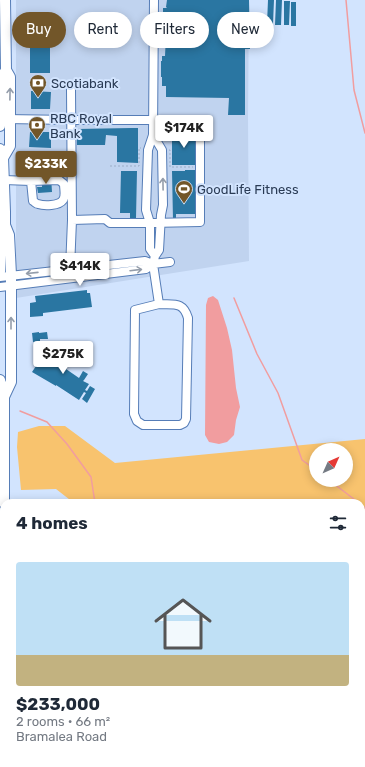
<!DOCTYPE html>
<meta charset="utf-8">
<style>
:root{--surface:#fff;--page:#f2f2f3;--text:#1f2937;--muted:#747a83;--line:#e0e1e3;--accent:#725629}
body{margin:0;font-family:Rubik,sans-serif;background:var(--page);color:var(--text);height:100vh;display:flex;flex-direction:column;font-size:15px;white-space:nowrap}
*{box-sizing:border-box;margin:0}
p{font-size:13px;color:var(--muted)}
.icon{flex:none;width:22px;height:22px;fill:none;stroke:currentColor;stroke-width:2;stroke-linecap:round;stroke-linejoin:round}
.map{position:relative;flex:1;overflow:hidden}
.sheet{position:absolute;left:0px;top:499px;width:365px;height:268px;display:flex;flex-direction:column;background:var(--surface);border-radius:12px 12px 0 0;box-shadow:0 2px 10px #0003}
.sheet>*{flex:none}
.hud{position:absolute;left:12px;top:12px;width:341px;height:36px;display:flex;gap:8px}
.needle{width:26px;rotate:45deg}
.controls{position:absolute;left:309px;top:443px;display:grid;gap:8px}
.controls a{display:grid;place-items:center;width:44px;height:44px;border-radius:50%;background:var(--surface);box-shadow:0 2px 10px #0003;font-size:20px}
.price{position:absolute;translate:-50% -34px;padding:0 9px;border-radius:4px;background:#fff;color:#222;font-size:13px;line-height:26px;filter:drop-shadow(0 1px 2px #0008)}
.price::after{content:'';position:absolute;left:50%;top:24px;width:12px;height:9px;margin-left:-6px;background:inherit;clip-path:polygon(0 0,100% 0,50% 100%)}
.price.selected{background:var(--accent);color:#fff}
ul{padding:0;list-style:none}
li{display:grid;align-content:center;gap:8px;height:212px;padding:0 16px}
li+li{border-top:1px solid var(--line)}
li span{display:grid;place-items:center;height:124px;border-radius:4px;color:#555}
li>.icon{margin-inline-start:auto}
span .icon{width:72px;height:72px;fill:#fffc;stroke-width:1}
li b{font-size:17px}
h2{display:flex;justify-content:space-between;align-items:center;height:48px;padding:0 16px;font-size:17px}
.tag{padding:0 14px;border-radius:18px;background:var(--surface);box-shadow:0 2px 10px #0003;font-size:14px;line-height:36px}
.tag.selected{background:var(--accent);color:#fff}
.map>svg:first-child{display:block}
.built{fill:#c0d3ef}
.green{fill:#f8c36e;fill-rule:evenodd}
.water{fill:#f19d9f}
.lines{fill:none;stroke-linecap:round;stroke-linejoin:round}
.stream{stroke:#f19d9f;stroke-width:1.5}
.building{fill:#2a76a2}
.minor-casing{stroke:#567db7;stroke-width:10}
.major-casing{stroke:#567db7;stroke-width:12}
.path{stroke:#9badc7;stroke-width:1;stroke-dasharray:2 2;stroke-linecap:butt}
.minor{stroke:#fff;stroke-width:8}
.major{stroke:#fff;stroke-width:10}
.oneway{stroke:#949daa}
.labels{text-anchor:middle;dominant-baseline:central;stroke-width:4;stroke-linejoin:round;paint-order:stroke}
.poi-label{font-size:13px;fill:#2a3b55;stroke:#d2e4fe;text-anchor:start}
</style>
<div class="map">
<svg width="365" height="767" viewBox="0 0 365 767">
<rect width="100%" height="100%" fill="#d2e4fe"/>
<path class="built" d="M16 0H249L248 117 249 261 16 298Z"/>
<path class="green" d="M39 426H65L115 463 365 439V767H19V763H361V503H74L56 489 21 490 17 447 18 432ZM316 450H346V480H316Z"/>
<path class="water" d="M213 296 218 300 227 328 232 350 236 388 240 407 236 420 234 435 227 442 219 444 209 442 205 435 206 305 208 298Z"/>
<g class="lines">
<path class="stream" d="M346 0 354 90 365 133
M234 298 257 354 278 393 302 460 316 470
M20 411 47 422 67 444 91 477 95 503
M329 480 359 503
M361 505 365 508
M361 534 365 535"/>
</g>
<path class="building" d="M167 0H249L250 49H245V115H228L229 98 166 97V86H162V77H161V61H162V56H165L166 35H163V30H162V15H163V8H167L166 7Z
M268 0H274L273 24H267Z
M276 0H282L281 25H275Z
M284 1H290L289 25H284Z
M291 2H296V26H291Z
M31 28H50V73H30V29H31Z
M31 91 51 92 50 109H31Z
M131 128H138V163L117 162V136L106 135 105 145H77V129Z
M172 128H175V134H196V165H172Z
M30 132H51V148L29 147Z
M185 170H195L196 214H176V220H173L172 171H185Z
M121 171H137L136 218H130V213H120Z
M51 176 52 192 38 193 37 187H42V177Z
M87 290V293H90L92 307 43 313V316L30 317V303L36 302 35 296Z
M39 332V333L47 332 48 339H40V341L33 342 32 333Z
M48 349 63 357 65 355 74 357 66 369 79 378 83 371 88 374 84 380 83 381 89 384 85 390 87 391 90 386 95 389 87 403 82 399 86 393 84 392 79 400 56 385V386L32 372 38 363 40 365 46 355 45 354Z"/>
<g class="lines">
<defs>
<path id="minor" d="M154 0 153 135 148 150 146 210 150 223V249L155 256
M5 119 72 120H153L200 122V222L150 223H110L105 219 72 220
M153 135 162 150 163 205 161 215 159 250 155 256 153 264 159 304C174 305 183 301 188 318L186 419 184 423 180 425H143L137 421 134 414 135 310 159 304
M4 180 31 181 59 180 64 184C64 189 66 196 63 200 59 206 44 206 38 204 36 204 35 202 33 201L31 181
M70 269 72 220 71 90
M0 277 145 261 153 264
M0 287 146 269 153 264 170 262
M0 578 4 579"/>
<path id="major" d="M0 126 1 78 6 70 5 0
M0 149 3 158 5 212V225L0 237V272
M3 158 10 146V77L6 70
M0 380 4 397V503
M4 397 11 382V275L9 235 5 225
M4 641V767"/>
</defs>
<use href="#minor" class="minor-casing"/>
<use href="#major" class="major-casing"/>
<path class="path" d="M169 150H170V167H193
M110 166H139V148H141
M121 763 163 764 166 767
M216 763 220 767
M226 763V765L228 767
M169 767 174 766 198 767 208 763"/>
<use href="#minor" class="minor"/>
<use href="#major" class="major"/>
</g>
<defs><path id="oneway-shaft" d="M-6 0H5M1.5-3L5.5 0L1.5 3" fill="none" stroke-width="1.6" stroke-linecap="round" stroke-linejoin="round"/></defs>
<g class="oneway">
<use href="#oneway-shaft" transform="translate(10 94) rotate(-89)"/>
<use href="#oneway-shaft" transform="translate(163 184) rotate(-91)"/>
<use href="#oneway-shaft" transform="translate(136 270) rotate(-7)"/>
<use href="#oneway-shaft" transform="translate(32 273) rotate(174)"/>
<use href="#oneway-shaft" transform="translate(11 323) rotate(-90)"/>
</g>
<defs>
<symbol id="bank-pin" viewBox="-11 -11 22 30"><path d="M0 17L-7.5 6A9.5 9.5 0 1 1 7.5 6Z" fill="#725629" stroke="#d2e4fe"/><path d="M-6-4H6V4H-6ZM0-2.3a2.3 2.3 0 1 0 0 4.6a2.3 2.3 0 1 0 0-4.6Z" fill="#fff"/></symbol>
<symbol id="stadium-pin" viewBox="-11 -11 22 30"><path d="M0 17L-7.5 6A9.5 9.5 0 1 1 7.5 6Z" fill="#725629" stroke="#d2e4fe"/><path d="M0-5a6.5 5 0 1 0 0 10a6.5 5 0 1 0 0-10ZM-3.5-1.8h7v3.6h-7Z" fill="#fff"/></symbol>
</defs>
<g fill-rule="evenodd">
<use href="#bank-pin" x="28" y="73" width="20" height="27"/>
<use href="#bank-pin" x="27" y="115" width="20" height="27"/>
<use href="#stadium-pin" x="174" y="179" width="20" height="27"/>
</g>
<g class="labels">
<g class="poi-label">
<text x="51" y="83">Scotiabank</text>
<text x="50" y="118">RBC Royal<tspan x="50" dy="15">Bank</tspan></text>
<text x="197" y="189">GoodLife Fitness</text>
</g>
</g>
</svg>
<div class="controls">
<a><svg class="needle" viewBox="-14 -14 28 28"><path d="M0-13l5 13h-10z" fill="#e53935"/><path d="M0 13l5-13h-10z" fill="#747a83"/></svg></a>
</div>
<b class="price" style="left:184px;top:149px">$174K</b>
<b class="price selected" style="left:46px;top:185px">$233K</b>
<b class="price" style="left:80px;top:287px">$414K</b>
<b class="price" style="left:63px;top:375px">$275K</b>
<div class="hud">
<a class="tag selected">Buy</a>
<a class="tag">Rent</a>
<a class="tag">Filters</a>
<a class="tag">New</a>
</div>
<section class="sheet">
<h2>4 homes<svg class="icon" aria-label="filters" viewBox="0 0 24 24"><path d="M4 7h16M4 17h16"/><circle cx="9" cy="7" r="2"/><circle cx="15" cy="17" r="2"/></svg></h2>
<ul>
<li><span style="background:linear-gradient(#bfe0f5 75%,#c2b280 0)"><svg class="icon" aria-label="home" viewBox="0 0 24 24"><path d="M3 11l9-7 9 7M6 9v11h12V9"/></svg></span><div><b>$233,000</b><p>2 rooms · 66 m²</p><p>Bramalea Road</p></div></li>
</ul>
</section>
</div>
